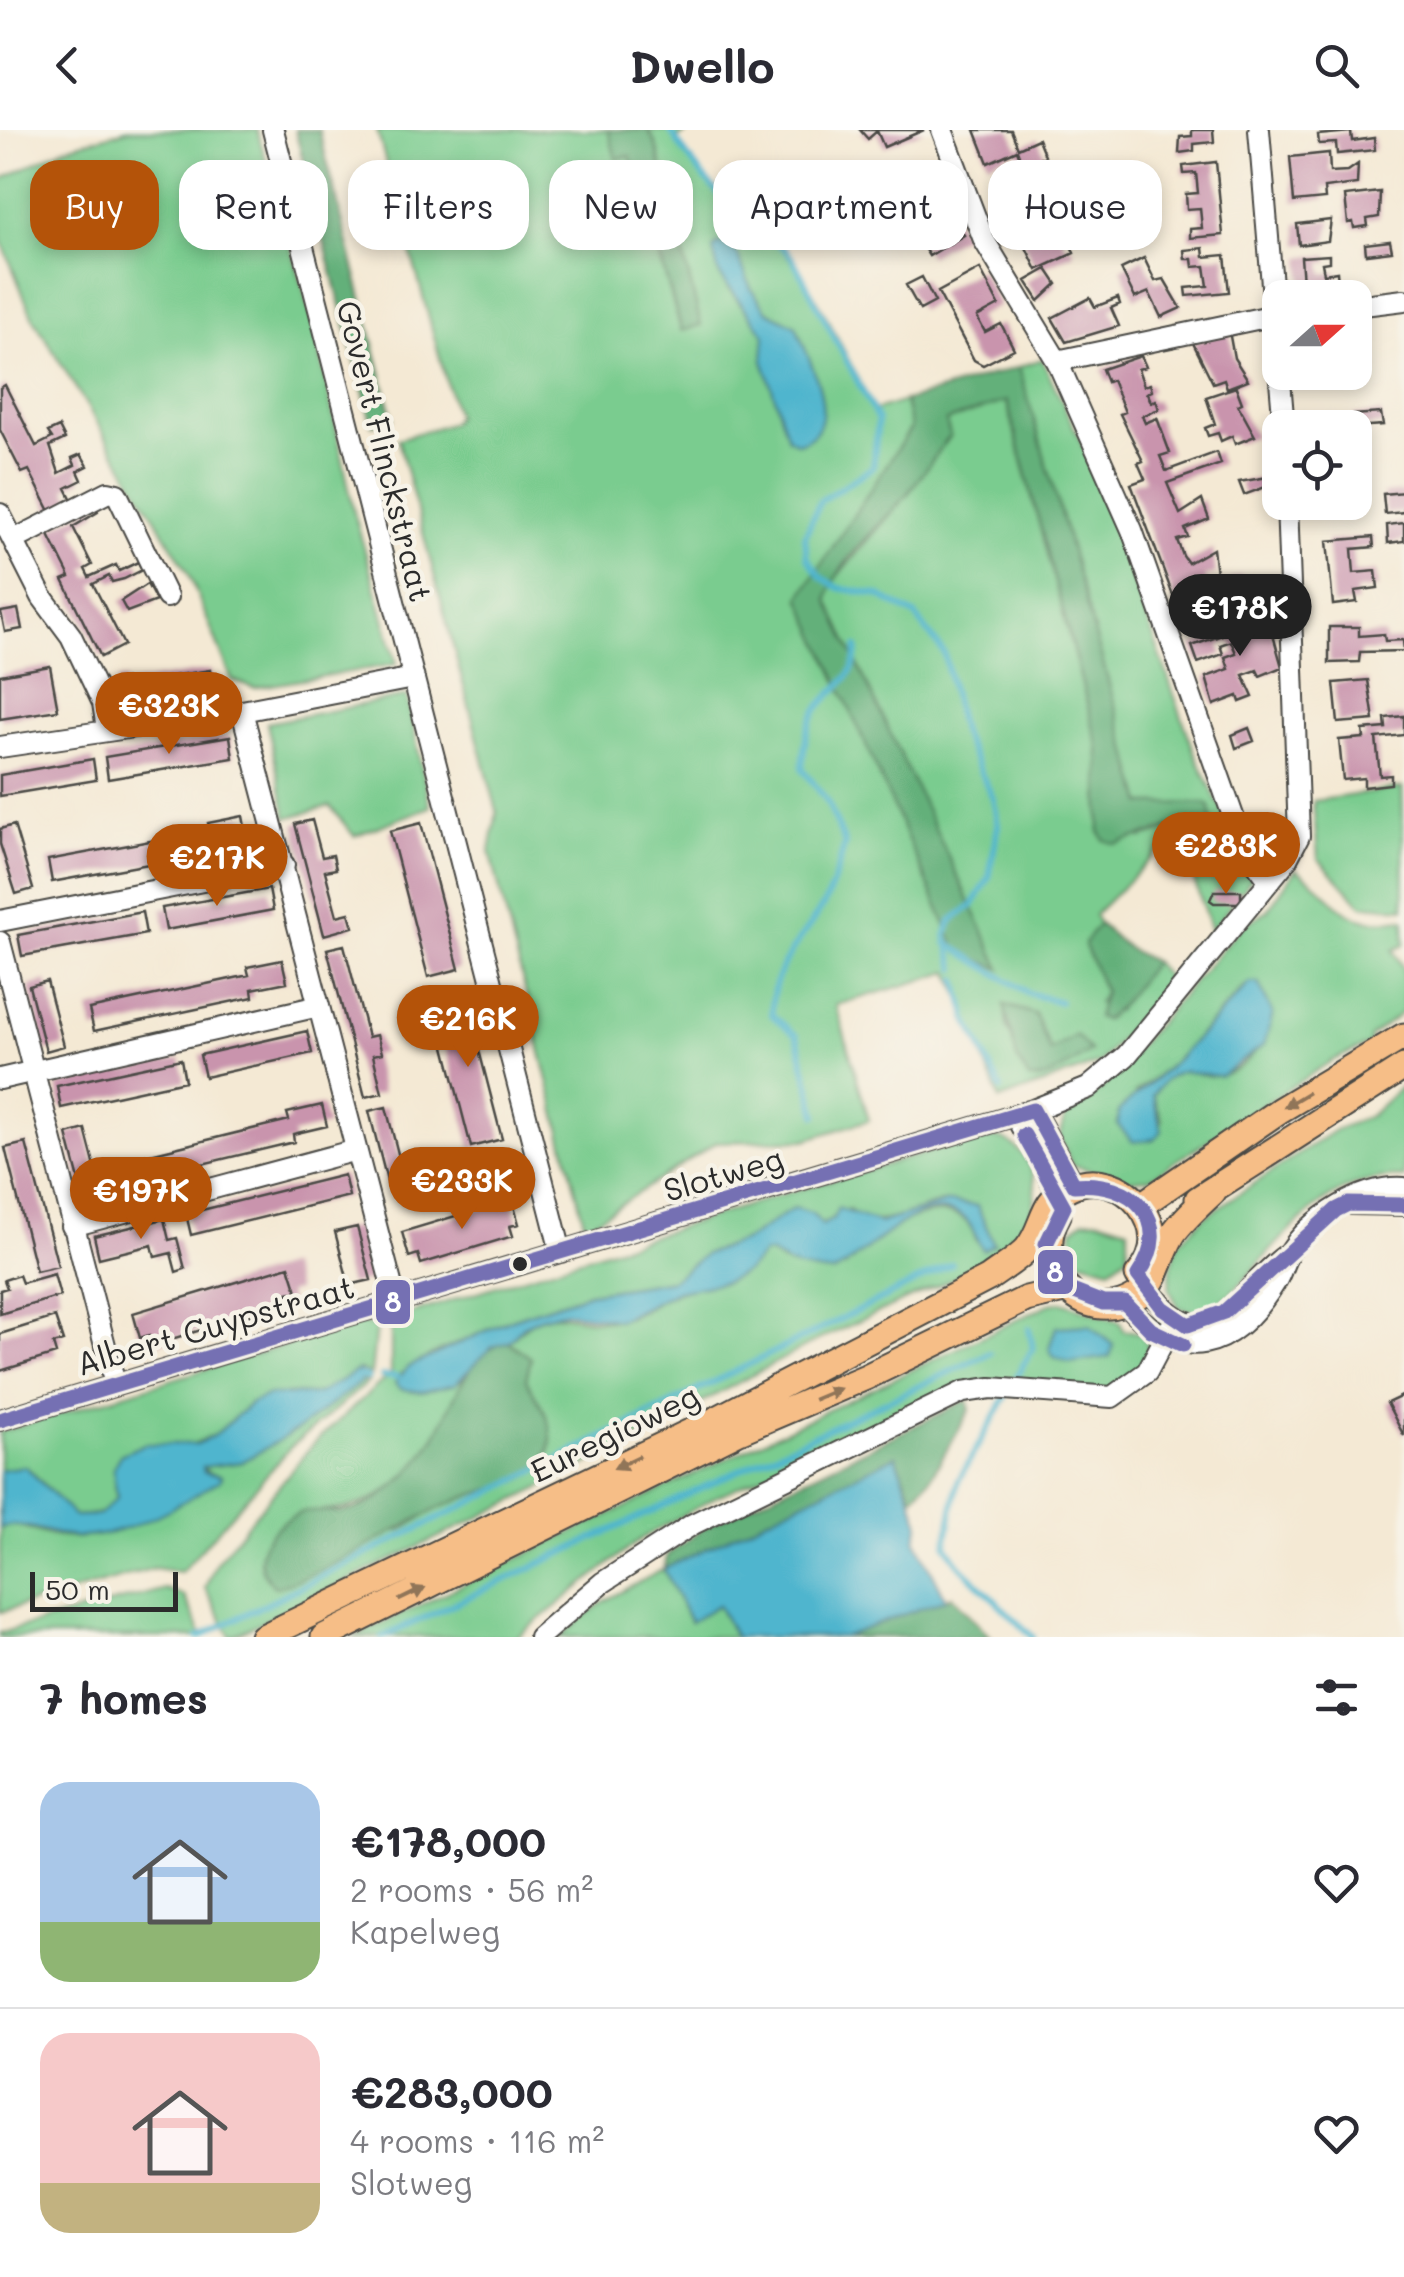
<!DOCTYPE html>
<meta charset="utf-8">
<style>
:root{--surface:#fff;--page:#f2f2f3;--text:#2b2b33;--muted:#7c7c81;--line:#e1e1e2;--accent:#b45309}
body{margin:0;font-family:Mali,sans-serif;background:var(--page);color:var(--text);height:100vh;display:flex;flex-direction:column;font-size:38px;white-space:nowrap}
*{box-sizing:border-box;margin:0}
p{font-size:32px;color:var(--muted)}
.icon{flex:none;width:55px;height:55px;fill:none;stroke:currentColor;stroke-width:2;stroke-linecap:round;stroke-linejoin:round}
.map{position:relative;height:1507px;overflow:hidden}
.drawer{display:flex;flex-direction:column;background:var(--surface);flex:1}
.drawer>*{flex:none}
.hud{position:absolute;left:30px;top:30px;width:1345px;height:90px;display:flex;gap:20px}
.needle{width:65px;rotate:69deg}
.fabs{position:absolute;left:1262px;top:150px;display:grid;gap:20px}
.fabs a{display:grid;place-items:center;width:110px;height:110px;border-radius:20px;background:var(--surface);box-shadow:0 5px 15px #0003;font-size:50px}
.scale{position:absolute;left:30px;bottom:25px;width:148px;box-sizing:border-box;padding-left:10px;border:5px solid #2b2b2b;border-top:0;font-size:28px;line-height:35px;white-space:nowrap;color:#2b2b2b;-webkit-text-stroke:8px #f7f3e8;paint-order:stroke}
.price{position:absolute;translate:-50% -85px;padding:0 22px;border-radius:35px;background:var(--accent);color:#fff;font-size:32px;line-height:65px;filter:drop-shadow(0 2px 5px #0008)}
.price::after{content:'';position:absolute;left:50%;top:60px;width:30px;height:22px;margin-left:-15px;background:inherit;clip-path:polygon(0 0,100% 0,50% 100%)}
.price.active{background:#222;color:#fff}
ul{padding:0;list-style:none}
li{display:flex;align-items:center;gap:30px;height:250px;padding:0 40px}
li+li{border-top:2px solid var(--line)}
li span{display:grid;place-items:center;flex:none;width:280px;height:200px;border-radius:30px;color:#555}
li>.icon{margin-inline-start:auto}
span .icon{width:120px;height:120px;fill:#fffc;stroke-width:1}
li b{font-size:42px}
h2{display:flex;justify-content:space-between;align-items:center;height:120px;padding:0 40px;font-size:42px}
.tag{padding:0 35px;border-radius:30px;background:var(--surface);box-shadow:0 5px 15px #0003;font-size:35px;line-height:90px}
.tag.active{background:var(--accent);color:#fff}
header{display:flex;justify-content:space-between;align-items:center;height:130px;padding:0 40px;background:var(--surface);font-size:45px;font-weight:700}
.map>svg:first-child{display:block}
.green{fill:#7acc8f;stroke:#527c5d;stroke-width:2.5;fill-rule:evenodd}
.forest{fill:#63b07a;stroke:#476e52;stroke-width:2.5}
.water{fill:#4fb5ce;stroke:#3d707c;stroke-width:2.5}
.lines{fill:none;stroke-linecap:round;stroke-linejoin:round}
.stream{stroke:#4fb5ce;stroke-width:6}
.building{fill:#c994ad}
.minor-casing{stroke:#494844;stroke-width:24}
.major-casing{stroke:#494844;stroke-width:29}
.minor{stroke:#fff;stroke-width:20}
.major{stroke:#f6be87;stroke-width:25}
.bus-1-casing{stroke:#f7f3e8;stroke-width:22}
.bus-1{stroke:#7570b3;stroke-width:15}
.oneway{fill:#907459}
.bus-dot{fill:#2b2b2b;stroke:#f7f3e8;stroke-width:4}
.labels{text-anchor:middle;dominant-baseline:central;stroke-width:9;stroke-linejoin:round;paint-order:stroke}
.street-label{font-size:32px;fill:#2b2b2b;stroke:#f7f3e8}
.line-badge{stroke:#f7f3e8;stroke-width:4}
.badge-label{font-size:28px;text-anchor:middle;font-weight:bold;fill:#fff}
</style>
<header><svg class="icon" aria-label="back" viewBox="0 0 24 24"><path d="M15 5l-7 7 7 7"/></svg>Dwello<svg class="icon" aria-label="search" viewBox="0 0 24 24"><circle cx="10" cy="10" r="6"/><path d="M15 15l6 6"/></svg></header>
<div class="map">
<svg width="1404" height="1507" viewBox="0 0 1404 1507">
<rect width="100%" height="100%" fill="#f7f3e8"/>
<filter id="ink" filterUnits="userSpaceOnUse"><feTurbulence type="fractalNoise" baseFrequency=".01" numOctaves="2"/><feDisplacementMap in="SourceGraphic" scale="20" xChannelSelector="R" yChannelSelector="G"/><feConvolveMatrix kernelMatrix="1 2 1 2 8 2 1 2 1" color-interpolation-filters="sRGB"/></filter>
<filter id="wash" filterUnits="userSpaceOnUse"><feTurbulence type="fractalNoise" baseFrequency=".0048" numOctaves="4" result="noise"/><feDisplacementMap in="SourceGraphic" scale="40" xChannelSelector="R" yChannelSelector="G"/><feGaussianBlur stdDeviation="2.25" result="paint"/><feColorMatrix in="noise" values="0 0 0 0 0 0 0 0 0 0 0 0 0 0 0 0 0 1.4 0 .05"/><feComposite in="paint" operator="in"/></filter>
<g filter="url(#wash)">
<rect width="100%" height="100%" fill="#f4e9d4"/>
<path class="green" d="M127 0H257L314 195 354 382 397 534 254 558 232 550 188 442 32 186 0 107V50L67 17Z
M377 0H608L616 28 630 25 681 200 700 194 658 21 648 0H690L676 10 680 18C706 56 744 79 775 111 818 157 844 225 875 280L905 271 911 298 801 467 972 824 999 838 828 471V457L908 364 950 305 945 291 1006 270 1099 618 1100 701 1142 708 1184 696 1143 675 1019 237 1042 229 1095 342 1194 621 1217 671 1264 733 1211 801 1185 723 1174 716 1160 720 1094 785 1099 794 1084 813 1104 862 1098 873 1117 881 1130 858 1154 832 1170 851 1100 933 1000 970 950 842 836 875 869 990 805 1010 717 1012 585 1097 490 721 497 681 398 309 452 293 456 286ZM737 124 751 159 767 181 796 196 807 231 763 230 766 205 727 157ZM1005 875 1035 884 1051 921 1062 916 1089 922 1037 950 1007 898Z
M407 566 430 677 354 706 330 676 287 688 267 593Z
M1402 658 1404 778 1362 775 1318 728 1313 671Z
M1296 739C1345 771 1336 798 1404 789V815L1393 820 1404 840V881L1370 907V914L1333 930 1150 1048 1125 1050 1072 1035 1060 1008 1065 987 1102 958 1241 797 1268 780ZM1258 853 1273 884C1265 911 1248 942 1215 946 1206 947 1192 941 1183 939L1164 950 1153 965 1162 990 1156 1008 1150 1009 1135 963 1171 935 1243 858Z
M1403 955 1404 1048C1312 1042 1270 1136 1206 1185L1179 1178 1169 1159 1171 1137 1179 1112 1204 1087 1335 1000 1370 986Z
M1001 1008C1051 1033 1040 1089 1007 1124L820 1209 555 1351 231 1507 205 1458 216 1433 312 1315 391 1243V1190L773 1067 971 1010ZM949 1072 980 1083 994 1114 976 1111C966 1064 910 1086 881 1103 868 1111 857 1126 845 1137L783 1133 770 1123 762 1124C734 1154 707 1150 672 1164 654 1171 636 1188 616 1190 569 1195 550 1165 509 1212L531 1228 526 1249C541 1279 569 1311 535 1342L437 1378 401 1401 304 1381C363 1383 400 1363 432 1311 447 1289 453 1264 470 1244L454 1254 397 1246 429 1226 514 1188 589 1163 672 1150 705 1124 746 1110 794 1078 821 1095 848 1079C877 1108 916 1075 949 1072Z
M1098 1089 1128 1098V1125L1110 1138 1070 1127 1073 1099 1084 1090Z
M1062 1172 1119 1191 1124 1201C1137 1199 1145 1206 1149 1218L1137 1243 1107 1261 941 1266 715 1367 641 1409 517 1507H353L1050 1174Z
M361 1192 376 1197 371 1245 359 1240 319 1264H288L251 1273 215 1305 193 1314 169 1316 114 1356 117 1368C108 1386 92 1385 74 1386L26 1336 0 1340V1302Z
M362 1251 368 1252 292 1316 181 1442 154 1438 0 1482V1398C19 1391 35 1403 54 1406 116 1415 166 1380 214 1346L201 1337 242 1332 300 1298Z
M664 1439 689 1491 718 1475 735 1507H560L601 1473Z
M165 1459 184 1466 203 1507H0V1503Z"/>
<path class="forest" d="M295 0H319L393 289 372 295Z
M608 0H648L655 12 701 195 682 201 630 26 616 29Z
M1019 237 1143 674 1204 673 1210 676 1212 697H1171L1116 714 1104 710 1100 702 1099 618 1007 271 946 291 950 305C936 324 923 345 908 363 886 391 830 437 828 471L1001 839 958 822 800 467 911 298 905 271Z
M1099 794 1129 819 1154 832C1138 851 1124 876 1104 890L1097 887 1104 861 1084 813Z
M1004 875 1035 884 1050 921 1076 905 1090 921C1073 932 1050 952 1029 949L1017 929Z
M509 1212 531 1228 526 1249C541 1278 562 1298 544 1332 533 1352 495 1357 475 1364 405 1387 347 1437 275 1457 244 1429 267 1397 300 1383 311 1378 326 1383 338 1382 358 1381 378 1370 393 1357 407 1346 423 1326 433 1311 452 1279 466 1219 509 1212Z
M968 1270 970 1280 930 1349 913 1368 896 1326 664 1439 667 1425 703 1398Z
M952 1466 991 1507H842Z"/>
<path class="water" d="M719 113 737 123 751 159 767 181 796 196C808 230 848 298 798 313L788 308 763 230 765 205 719 144 713 119Z
M1250 853H1258L1273 884 1264 915 1221 946C1186 945 1178 929 1153 965L1162 1001 1155 1009 1133 1012 1118 995 1119 980 1171 935Z
M949 1072 977 1076 994 1114 983 1120C975 1110 974 1095 963 1087 919 1059 866 1127 833 1143 809 1141 790 1138 770 1123L763 1124 747 1141 725 1152 677 1161 619 1190 563 1182 540 1188 523 1196 509 1212 492 1217 455 1254 422 1262 401 1259 395 1253 408 1237 514 1188 590 1163 672 1150 705 1124 746 1110 794 1078 812 1083 822 1095 833 1089 838 1078 879 1093Z
M1089 1195 1113 1215 1110 1227 1070 1233 1054 1227 1049 1218 1056 1197Z
M359 1240 362 1251 300 1298 242 1332 202 1337 203 1342 221 1346 220 1350C177 1376 129 1407 76 1407 52 1407 23 1389 0 1398V1340L25 1336 74 1386 99 1385 117 1368 113 1338 120 1325 144 1314H197L215 1305 251 1273 269 1265 318 1264Z
M896 1326 920 1393 916 1410 946 1469 843 1507H735L718 1475 690 1492 664 1439Z"/>
<g class="lines">
<path class="stream" d="M670 0C692 37 724 72 757 100 772 112 780 112 793 129L878 290 873 337 820 371 805 406 807 427 821 447 839 458 878 465 915 485 944 523 961 602 993 668 998 696 989 748 973 775 951 791 946 806 956 839
M947 813 1028 863 1060 872
M957 849 967 889 1001 959
M817 985 797 906 772 885C769 841 798 815 820 780 833 761 838 736 845 714L827 671 802 638C804 619 805 600 815 583 831 558 857 551 857 517
M1017 1245 1033 1219 1029 1198
M361 1246 368 1248
M382 1246 397 1247
M1005 1268 958 1351 946 1415 961 1437 1033 1507
M199 1507 952 1134
M383 1507 990 1223"/>
</g>
<g id="blocks">
<path class="building" d="M860 0H924L884 17 877 1 868 9Z
M975 0H1011L1018 18 1038 9 1045 26 1023 36 1017 20 988 33Z
M1192 0H1213L1214 12 1194 14V21L1179 23 1180 7 1192 6Z
M1351 2 1352 11 1374 8 1375 20 1337 24 1336 13 1319 14 1318 5Z
M1329 23 1330 42 1348 41 1358 34 1357 54 1324 58 1325 69 1294 72 1290 27Z
M1216 32 1223 105 1190 108V99L1202 98 1200 78 1187 79 1186 64 1198 63 1196 43 1184 44 1183 36Z
M1017 36 1033 73 1010 83 994 46Z
M889 48 903 72 857 103 849 92 860 85 854 78Z
M931 49 964 105 929 126 914 102 904 109 894 93 911 82 918 92 924 89 908 63Z
M755 52 772 74 761 83 743 62Z
M1065 57 1068 64 1063 68 1071 65 1075 73 1050 83 1066 117 1071 115 1074 123 1037 140 1016 97 1044 85 1038 68Z
M1380 62 1379 87 1367 89 1368 96 1354 98 1353 92 1348 93 1345 66Z
M1331 90 1328 111 1299 115 1297 94Z
M1390 111 1392 121 1366 124 1365 114Z
M1203 118 1204 127 1225 125 1229 162 1187 166 1186 158 1208 156 1205 136 1193 137 1192 129H1185L1184 120Z
M1329 125V132L1322 133 1324 144 1337 142 1339 163 1304 166 1301 127Z
M1144 128 1155 151 1164 149 1181 178 1161 187 1149 162 1135 168 1121 139Z
M980 139 999 175 977 187 985 202 1001 194 1014 219 983 235 974 230 938 162Z
M1047 139 1057 154 1039 171 1026 151Z
M922 147 935 172 920 180 906 155Z
M1090 168 1095 177 1118 168 1120 174 1111 178 1119 196 1066 212 1052 188Z
M1229 201 1234 228 1248 250 1227 258 1224 249 1213 253 1193 213Z
M1141 226 1146 237 1138 239 1144 256 1150 254 1152 261 1147 263 1151 272 1156 270 1159 279 1142 286 1145 293 1157 288 1170 323 1160 326 1166 341 1217 322 1221 334 1167 353 1180 384 1202 370 1209 389 1185 399 1188 407 1177 410 1183 426 1188 433 1213 419 1216 443 1205 447 1208 453 1200 456 1207 473 1234 462 1230 449 1241 445 1250 468 1208 483 1211 490 1186 500 1131 354 1145 349 1138 333 1143 331 1120 284 1125 282 1112 250 1107 252 1102 239Z
M5 255 36 316 52 308 48 302 59 297 65 309 50 316 59 343 75 335 72 328 81 324 88 336 78 341 82 350 66 358 74 374 52 385 29 340 22 343 0 300V258Z
M1236 257 1242 273 1238 275 1255 306 1235 314 1232 306 1221 311 1218 303 1208 306 1205 298 1215 294 1206 267Z
M1381 283 1383 295 1353 297V285Z
M1268 347 1271 355 1244 365 1239 352Z
M1404 362V382L1385 384 1383 364Z
M1323 372H1357L1358 383 1325 386Z
M96 376 98 382 73 397 92 435 85 439 89 447 116 435 119 441 138 432 142 440 124 449 112 452 109 446 93 454 124 515 101 527 63 450 70 447 47 401Z
M1404 393V411L1388 413 1387 395Z
M1373 407 1374 417 1352 419 1354 443 1376 441 1378 458 1355 461 1357 472 1333 475 1327 411Z
M147 454 156 471 127 482 121 471Z
M18 479 22 499 5 502 1 482Z
M1249 485 1252 494 1268 487 1282 537 1260 546 1257 540 1243 545 1253 567 1240 572 1238 566 1214 575 1206 547 1229 539 1225 527 1236 523 1231 511 1220 515 1223 524 1198 533 1192 516 1244 497 1240 488Z
M1329 497H1359V506L1384 504 1385 511 1403 510 1404 521 1360 522 1359 532 1329 533Z
M50 536 58 580 0 589V545Z
M210 540 214 564 125 578 127 561 119 563 117 550 125 549 126 554Z
M1368 550 1374 590 1338 593 1334 553Z
M1404 586V605L1376 608 1380 646 1391 645V654L1364 657V648L1343 650 1339 610 1364 608 1363 600 1386 598 1385 588Z
M1249 598 1254 611 1236 618 1232 605Z
M230 606 233 628 108 649 105 627Z
M93 629 96 650 0 666V645Z
M243 686 247 708 212 715 213 722 52 752 48 730 209 700 208 693Z
M312 690 322 727 333 725 336 739 325 741 337 786 349 783 353 797 324 805 295 694Z
M421 693 459 839 428 847 390 701Z
M14 695 33 759 16 764 0 714V699Z
M269 759 273 780 166 800 162 778Z
M1214 761H1241V773H1214L1210 770Z
M142 782 146 804 22 826 18 805Z
M344 815 368 907 377 905 382 923 373 925 382 963 365 967 327 819Z
M282 830 287 852 252 859 253 867 94 901 89 879 249 845 247 837Z
M47 851 64 916 46 921 29 856Z
M464 862 502 1009 471 1017 433 870Z
M307 901 312 923 205 947 200 925Z
M181 929 185 951 61 978 57 956Z
M322 975 327 996 293 1004 294 1012 135 1050 130 1029 289 990 287 983Z
M386 977 405 1051 388 1055 369 981Z
M85 999 102 1064 84 1069 67 1004Z
M26 1013 58 1136 36 1141 5 1018Z
M344 1045 349 1066 191 1105 186 1084Z
M512 1069 519 1094 510 1096 513 1106 421 1134 418 1124 409 1127 402 1102Z
M164 1089 169 1110 177 1108 185 1139 176 1142 171 1123 155 1127 152 1115 99 1128 94 1106Z
M357 1097 371 1150 349 1155 335 1102Z
M289 1136 297 1161 288 1163 290 1173 152 1215 149 1205 140 1208 133 1183Z
M54 1144 60 1166 0 1184V1160L7 1158 4 1150 19 1145 22 1153Z
M55 1187 63 1211 53 1214 56 1224 0 1241V1204Z
M1404 1265V1306L1387 1273Z"/>
</g>
</g>
<g filter="url(#ink)">
<use href="#blocks" fill-opacity="0" stroke="#494844" stroke-width="2.5"/>
<g class="lines">
<defs>
<path id="minor" d="M273 0 561 1122
M942 0 984 110 1057 231 1132 400 1244 717 1269 750
M1259 0 1284 298
M1355 176 1404 170
M1057 231 1280 184
M0 384 42 467 71 506 103 573 107 599
M14 410 108 362 117 364 167 467
M242 581 396 1172
M0 617 242 581 413 548
M0 791 284 735
M0 812 115 1254
M0 949 319 876
M1033 980 1074 1055
M1015 985 1058 1064
M1348 1074 1404 1075
M72 1096 356 1020
M1147 1158C1211 1239 1232 1164 1286 1125
M1125 1173C1181 1238 1233 1221 1276 1151 1281 1143 1283 1132 1289 1123 1311 1088 1362 1055 1404 1058
M0 1290 1033 980 1088 958 1126 926 1286 731 1299 706 1287 372
M539 1507 602 1453 693 1394 963 1262 991 1258 1112 1267 1147 1242 1175 1189"/>
<path id="major" d="M1198 1069 1404 937
M1140 1076 1280 980 1404 906
M1058 1085C1029 1134 1081 1201 1136 1167 1161 1151 1159 1123 1175 1101 1186 1087 1200 1074 1213 1062
M263 1507 715 1290 989 1148C1001 1139 1017 1130 1027 1119 1045 1097 1040 1071 1070 1057 1122 1032 1181 1102 1138 1145L1147 1158
M324 1507 737 1302 866 1247 1026 1169 1064 1160"/>
</defs>
<use href="#minor" class="minor-casing"/>
<use href="#major" class="major-casing"/>
<use href="#minor" class="minor"/>
<use href="#major" class="major"/>
<defs>
<path id="bus-1" d="M1024 1005 1064 1077 1046 1114 1048 1131 1067 1159 1103 1173H1125L1151 1200 1183 1215
M0 1290 1033 980 1074 1055C1132 1049 1176 1091 1138 1145L1163 1178 1188 1195 1224 1182 1336 1080 1348 1074 1404 1075"/>
</defs>
<use href="#bus-1" class="bus-1-casing"/>
<use href="#bus-1" class="bus-1"/>
</g>
<defs><path id="oneway-solid" d="M-6-.8H1V-3.2L6.5 0L1 3.2V.8H-6Z" transform="scale(2.5)"/></defs>
<g class="oneway">
<use href="#oneway-solid" transform="translate(1296 970) rotate(149)"/>
<use href="#oneway-solid" transform="translate(827 1264) rotate(-23)"/>
<use href="#oneway-solid" transform="translate(627 1332) rotate(154)"/>
<use href="#oneway-solid" transform="translate(412 1464) rotate(-26)"/>
</g>
</g>
<circle class="bus-dot" cx="520" cy="1134" r="9"/>
<g class="labels">
<g class="street-label">
<text transform="translate(386 321) rotate(76)">Govert Flinckstraat</text>
<text transform="translate(723 1043) rotate(-16)">Slotweg</text>
<text transform="translate(215 1194) rotate(-16)">Albert Cuypstraat</text>
<text transform="translate(614 1302) rotate(-26)">Euregioweg</text>
</g>
</g>
<g class="line-badge">
<rect x="1036" y="1118" width="39" height="48" rx="10" fill="#7570b3"/>
<rect x="374" y="1148" width="38" height="48" rx="10" fill="#7570b3"/>
</g>
<g class="badge-label">
<text x="1055" y="1152">8</text>
<text x="393" y="1182">8</text>
</g>
</svg>
<div class="fabs">
<a><svg class="needle" viewBox="-14 -14 28 28"><path d="M0-13l5 13h-10z" fill="#e53935"/><path d="M0 13l5-13h-10z" fill="#7c7c81"/></svg></a>
<a><svg class="icon" aria-label="locate" viewBox="0 0 24 24"><circle cx="12" cy="12" r="6"/><path d="M12 2v4M12 18v4M2 12h4M18 12h4"/></svg></a>
</div>
<div class="scale">50 m</div>
<b class="price active" style="left:1240px;top:529px">€178K</b>
<b class="price" style="left:169px;top:627px">€323K</b>
<b class="price" style="left:1226px;top:767px">€283K</b>
<b class="price" style="left:217px;top:779px">€217K</b>
<b class="price" style="left:468px;top:940px">€216K</b>
<b class="price" style="left:462px;top:1102px">€233K</b>
<b class="price" style="left:141px;top:1112px">€197K</b>
<div class="hud">
<a class="tag active">Buy</a>
<a class="tag">Rent</a>
<a class="tag">Filters</a>
<a class="tag">New</a>
<a class="tag">Apartment</a>
<a class="tag">House</a>
</div>
</div>
<section class="drawer">
<h2>7 homes<svg class="icon" aria-label="filters" viewBox="0 0 24 24"><path d="M4 7h16M4 17h16"/><circle cx="9" cy="7" r="2"/><circle cx="15" cy="17" r="2"/></svg></h2>
<ul>
<li><span style="background:linear-gradient(#a9c7e8 70%,#8fb573 0)"><svg class="icon" aria-label="home" viewBox="0 0 24 24"><path d="M3 11l9-7 9 7M6 9v11h12V9"/></svg></span><div><b>€178,000</b><p>2 rooms · 56 m²</p><p>Kapelweg</p></div><svg class="icon" aria-label="heart" viewBox="0 0 24 24"><path d="M12 20l-8-8c-3-5 5-10 8-4 3-6 11-1 8 4z"/></svg></li>
<li><span style="background:linear-gradient(#f6c9c9 75%,#c2b280 0)"><svg class="icon" aria-label="home" viewBox="0 0 24 24"><path d="M3 11l9-7 9 7M6 9v11h12V9"/></svg></span><div><b>€283,000</b><p>4 rooms · 116 m²</p><p>Slotweg</p></div><svg class="icon" aria-label="heart" viewBox="0 0 24 24"><path d="M12 20l-8-8c-3-5 5-10 8-4 3-6 11-1 8 4z"/></svg></li>
</ul>
</section>
